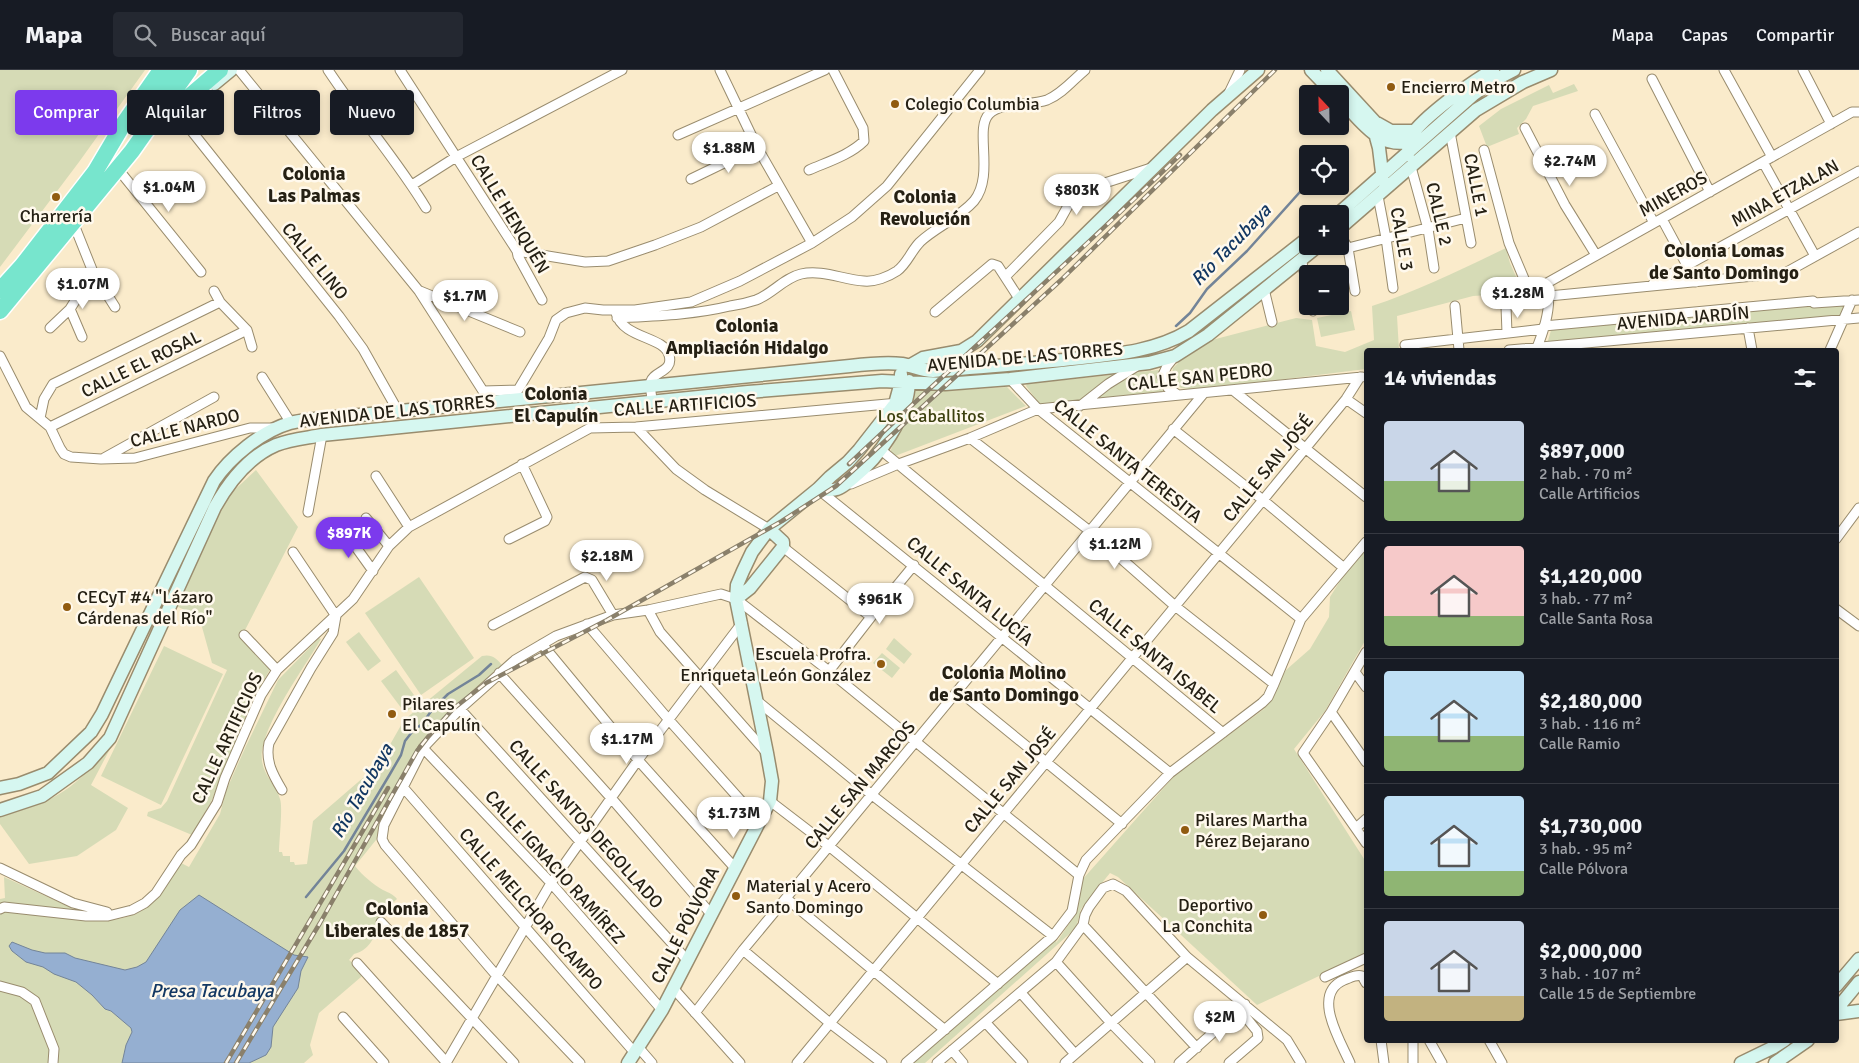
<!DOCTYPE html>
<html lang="es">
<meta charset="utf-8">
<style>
:root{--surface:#171b24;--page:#242831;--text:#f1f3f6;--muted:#9ea1a6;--line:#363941;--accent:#7c3aed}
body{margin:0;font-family:Signika,sans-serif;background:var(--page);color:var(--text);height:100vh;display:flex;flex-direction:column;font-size:19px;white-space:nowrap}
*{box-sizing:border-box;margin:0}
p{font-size:16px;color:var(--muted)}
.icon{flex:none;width:28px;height:28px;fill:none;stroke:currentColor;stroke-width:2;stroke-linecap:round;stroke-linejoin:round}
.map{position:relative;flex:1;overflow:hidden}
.panel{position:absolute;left:1364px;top:278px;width:475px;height:695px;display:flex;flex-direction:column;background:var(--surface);border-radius:5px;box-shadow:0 2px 8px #0003}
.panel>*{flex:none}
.banner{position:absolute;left:15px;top:20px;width:475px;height:45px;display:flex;gap:10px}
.needle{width:32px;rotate:338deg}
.fabs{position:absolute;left:1299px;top:15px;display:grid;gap:10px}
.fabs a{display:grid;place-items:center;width:50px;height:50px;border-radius:5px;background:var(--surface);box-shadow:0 2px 8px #0003;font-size:25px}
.price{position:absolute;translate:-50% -42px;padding:0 11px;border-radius:18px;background:#fff;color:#222;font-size:16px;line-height:32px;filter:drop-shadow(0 1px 2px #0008)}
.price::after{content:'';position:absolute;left:50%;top:30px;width:15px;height:11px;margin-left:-8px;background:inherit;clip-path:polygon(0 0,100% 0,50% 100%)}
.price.on{background:var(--accent);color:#fff}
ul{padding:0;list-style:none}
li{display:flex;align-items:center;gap:15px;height:125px;padding:0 20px}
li+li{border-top:1px solid var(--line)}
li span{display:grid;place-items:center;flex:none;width:140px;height:100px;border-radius:5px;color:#555}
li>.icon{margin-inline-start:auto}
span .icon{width:60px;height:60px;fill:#fffc;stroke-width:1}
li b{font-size:21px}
h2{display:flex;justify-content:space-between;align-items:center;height:60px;padding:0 20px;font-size:21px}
.chip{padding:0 18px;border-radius:5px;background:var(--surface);box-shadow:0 2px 8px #0003;font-size:18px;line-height:45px}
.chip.on{background:var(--accent);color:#fff}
header{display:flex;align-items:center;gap:30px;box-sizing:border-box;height:70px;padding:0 25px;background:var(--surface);border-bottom:1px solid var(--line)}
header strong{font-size:24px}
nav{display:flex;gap:28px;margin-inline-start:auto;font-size:18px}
.search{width:350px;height:45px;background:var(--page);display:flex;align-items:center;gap:12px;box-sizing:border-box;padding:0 18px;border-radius:5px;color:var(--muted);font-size:19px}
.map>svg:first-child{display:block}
.green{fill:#d6dbb6}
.water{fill:#95afd1;stroke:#738498}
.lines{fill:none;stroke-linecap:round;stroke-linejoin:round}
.stream{stroke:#738498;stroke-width:2.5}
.street-casing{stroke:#998c6e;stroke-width:11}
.secondary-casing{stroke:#998c6e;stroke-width:15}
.highway-casing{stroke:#fff;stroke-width:19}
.street{stroke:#fff;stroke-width:9}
.secondary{stroke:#d6f7f0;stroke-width:12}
.highway{stroke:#77e5cd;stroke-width:16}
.rail-casing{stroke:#8a806b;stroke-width:4.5}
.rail{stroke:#fff9ed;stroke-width:2.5;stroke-dasharray:8;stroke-linecap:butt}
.poi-dot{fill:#915b10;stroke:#fff9ed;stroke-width:2}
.labels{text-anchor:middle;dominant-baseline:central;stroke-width:5;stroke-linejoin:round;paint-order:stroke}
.poi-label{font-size:18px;fill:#252014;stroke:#fff9ed;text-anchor:start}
.street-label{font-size:18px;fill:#252014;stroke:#fff9ed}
.park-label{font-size:18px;fill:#3d4110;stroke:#fff9ed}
.neighbourhood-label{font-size:19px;font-weight:bold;fill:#252014;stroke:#fff9ed}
.water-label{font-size:19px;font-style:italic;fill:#123762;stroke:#fff9ed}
</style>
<header>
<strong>Mapa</strong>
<div class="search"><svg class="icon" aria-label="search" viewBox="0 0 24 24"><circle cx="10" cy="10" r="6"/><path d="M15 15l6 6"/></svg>Buscar aquí</div>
<nav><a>Mapa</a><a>Capas</a><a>Compartir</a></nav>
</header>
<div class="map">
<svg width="1859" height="993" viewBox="0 0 1859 993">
<rect width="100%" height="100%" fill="#faebcb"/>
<path class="green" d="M0 0H145L79 92 0 197Z
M1574 14 1578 21 1533 36 1526 49 1517 58 1519 64 1487 77 1479 56 1501 39 1549 15 1553 23Z
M1506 178 1510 193 1521 218 1504 224 1473 226 1397 246 1399 280H1366V299L1198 320 1181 318 1171 309 1173 298 1192 279 1212 270 1296 248 1312 250 1316 276 1345 282 1374 270 1372 236C1418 221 1462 199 1506 178Z
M1845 232 1840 245 1547 274 1552 257Z
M1351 241 1355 260 1321 267 1317 248Z
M1158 300 1160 301C1155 310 1160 315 1164 322L1042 337 1026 316 1027 314Z
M1007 317 1026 336 895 386 890 382 915 321H946Z
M256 400 298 457 243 564 272 596 252 631 212 730 192 765 147 746 148 742 161 738 167 731 227 600 212 593 202 557 193 544 174 535 216 446 228 426Z
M1366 476V569L1325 641 1294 679 1366 792V884L1257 935 1118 807 1110 803 1081 839 1076 858 925 993H909L1058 863 1056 873 1073 848 1082 810 1176 704 1264 639 1286 600 1310 579 1329 547 1330 527 1345 503Z
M419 507 474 588 421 625 365 543Z
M359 562 381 591 368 601 346 572Z
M319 568 321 569C305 597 258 660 262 691 264 706 276 715 280 729 283 737 279 771 279 782H282L283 786H290V792H294L295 795 307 794 313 751 379 694 404 650 482 586C492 584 496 588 503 596L421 676 376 770 355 796C363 806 373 814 383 820 389 823 393 824 397 829L381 844 384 851C373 864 373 879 354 884L349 890 363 901 361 907 319 943 310 975 313 985 304 993H167L163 972 76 912 92 925 105 939 111 941 131 958 132 961 129 970 127 993H0V829L5 828 4 807 74 839 94 845 101 851C148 848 158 830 181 793L189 797 220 744 226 721 246 676 278 610Z
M894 568 912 584 904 594 886 579Z
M164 576 223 604 161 735 101 706Z
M882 583 900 598 892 608 873 593Z
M396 600 419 632 405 643 381 611Z
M121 658 91 715 128 738 116 760 77 786 29 794 0 754V743C17 739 35 736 52 728 82 713 102 685 121 658Z"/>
<path class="water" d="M199 825 294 885 308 887 301 901 298 918 273 957 271 977 266 985 249 993H122L126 975 132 962 131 958 111 941 105 939 92 925 76 912 54 904 43 897 26 892 12 881 9 876 12 872 32 880 45 883H65L75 888 125 900 137 897 146 892 180 840Z"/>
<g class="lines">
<path class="stream" d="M1176 256 1190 243 1207 219 1247 181 1308 113
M306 827 344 781 390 704 401 685 405 671 412 662 422 654 432 640 448 624 479 605 491 594"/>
<defs>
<path id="street" d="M239 0 419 221 483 321 518 320 549 268 556 250 566 243 585 238 603 240H635L691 232 740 211 812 173 852 147 887 116 980 0
M328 0C359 47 397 90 426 138
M400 0 517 181 518 186 542 230
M720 0 757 77 812 173
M1724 0 1772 87
M1803 0 1831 54
M1652 9 1710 122
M1229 23 1240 0
M178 44 339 246 363 279 398 341
M1595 44 1654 153
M1525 58 1565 135 1596 185
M1450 62 1471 173
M678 65 825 0
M1484 80 1509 173 1530 223
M1763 92 1815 186
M1411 97 1428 159 1434 198
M118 99 201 202
M809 100C827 92 850 85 864 71L863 58 833 0
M691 109 757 77
M412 115 456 87 622 0
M1378 126 1386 168 1393 218
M1662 149 1696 212
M73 152 93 202 115 237
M1340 165 1348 178 1355 221
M1348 178 1466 148
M517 181 585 192 608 191 655 175 701 157 778 116
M1301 189 1308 217
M1005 207 1059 152 1074 125 1080 121 1151 98
M1653 214 1859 101
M1264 219 1272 252
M214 221 220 232 247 260 252 277
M420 221 520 262
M1549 226 1785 203 1859 162
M1814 233 1859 230
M1312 236 1313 241
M1455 236 1459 280
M70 239 82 267
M935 242 992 194 998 196 1020 230
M616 243C623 269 664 266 669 285 674 302 654 301 651 311 649 316 652 325 652 330
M617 248C655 246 693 245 730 236 738 235 747 233 756 230 772 224 784 208 801 204 822 199 844 210 864 211 875 212 888 207 897 201 907 194 911 181 920 172 936 157 959 148 974 131 995 105 974 59 989 44 1001 32 1030 36 1047 30 1062 24 1073 10 1085 0
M1544 256 1813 231
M50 258 70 239 93 202
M1748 258 1752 280
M1507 263 1506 236 1852 42H1859
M1405 275 1543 259
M1509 280 1859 248
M1536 280C1543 263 1551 239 1548 221
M1830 280 1852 230
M0 286 26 337 50 357 60 378 64 384 71 387 101 389 135 388 250 358H275
M1175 286 1167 296 1162 307 1168 318 1178 325
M262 307 291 353
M1010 309 1038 339 1301 549
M1234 321 1366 427
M1346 329 1366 343
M1080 336 1108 314 1137 296
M40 348 44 329 53 314 220 232
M50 357 247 260
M636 357 676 399 705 420 769 459
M1173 359 1263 430 1344 498
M970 368 1091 462 1175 536 1274 614
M881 380 1223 663
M104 388 214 327
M376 406 409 457
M851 414 896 395 970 368 1038 339 1362 307
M819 420 1170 703
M308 442 322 365
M366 448 389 476
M345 462 373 501
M509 469 545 451 547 447 522 394
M1836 469 1859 438
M783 477 871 547
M1836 539 1859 556
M648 540 660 562 766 682
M587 554 669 650 759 751
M493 555 585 507 592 510 613 545
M244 565 277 600
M542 574 638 690 734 797
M1366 582 1331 642 1303 683 1366 773
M829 601 871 547 914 495
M1355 602 1366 617
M499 603 612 729 711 844
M959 621 1122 754
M756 630 872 725 1053 866
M460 639 688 891
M1331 642 1366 692
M423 678 551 813 662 940
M402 716 635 983
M282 720C273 705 265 691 269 673L311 598 333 563 336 546 293 482
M770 731 830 777 998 914
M1356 758 1366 749
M0 798 73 833 107 842
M787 829 945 960
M0 839 4 837 86 846H108L132 840 145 833 156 823 181 785 191 775 217 733 225 708 261 625 277 600 353 529 389 476 409 457 590 358 636 357 898 333
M381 852 514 993
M1083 855 1197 978
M743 880 831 954 882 993
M1056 892 1111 953 1150 993
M357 893 447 993
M1325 907 1366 888
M0 916 22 922 35 931 54 979 53 993
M673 918 740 993
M1021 923 1075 984
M695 943 743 880 1204 323
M343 947 384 993
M986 953 1023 993
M1381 970 1384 993
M1429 970 1442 993
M1489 970 1502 993
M639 978 652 993
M952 980 963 993
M446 993 551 813 638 690 742 553
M580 993 496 905 385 775 382 769 384 755 423 678 460 639 515 590 556 566 613 545 648 540 721 524 736 529 829 601 1079 805
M797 993 1263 430 1346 329 1360 307
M906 993 1053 866 1072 841 1079 805 1086 790 1170 703 1262 633 1268 627 1274 614 1301 549 1366 472
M937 993 1056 892 1083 855 1085 845 1089 837 1103 818 1113 814 1126 821 1187 887 1287 970 1301 993
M1065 993 1187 887
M1179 993 1245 934
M1229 993 1258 968 1257 961 1239 939
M1350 993C1340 970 1311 924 1344 910 1350 908 1356 904 1362 906L1366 913
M1413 993V970"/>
<path id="secondary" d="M1311 0 1334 24
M1327 0 1375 52 1391 61H1415
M214 14 231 0
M1340 29C1362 52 1380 82 1415 70
M1376 67 1379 78 1383 111
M1408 85C1408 79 1408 72 1411 66 1423 47 1473 11 1493 0
M1338 144 1473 25 1491 12 1514 0
M1340 158 1476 40 1523 12 1551 0
M909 296 923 288 961 281 977 271 1212 40 1258 0
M818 419C825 420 832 421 837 419 843 417 848 412 853 408 880 387 908 346 909 311
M736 529 750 518 783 477V472L769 459
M0 718 19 714 48 703 91 662 102 644 214 411C230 387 262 361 290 353 309 348 340 347 360 345L850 296C867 294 885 292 902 294 913 296 922 301 933 301 976 298 1019 294 1063 290 1105 285 1151 284 1189 261L1308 168
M0 740 42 726 88 693 110 668 215 437C229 412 248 387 276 375 291 369 307 368 322 365L748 322 882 311 945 314 1010 309 1149 293 1175 286 1208 265 1318 176
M1836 916 1859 889
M1836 940 1859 912
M1836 944 1859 941
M628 993 662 940 770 731 772 711 767 683 736 529 737 515 743 501 752 482 769 459 818 419 830 407 848 392 859 380 895 334 901 312V304
M1741 993 1774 977 1785 970
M1775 993 1808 970"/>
<path id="highway" d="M148 40 175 0
M162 50 220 0
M0 220 22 196 95 102 124 53 161 0
M0 241 132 81 189 0"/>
</defs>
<use href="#street" class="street-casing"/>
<use href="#secondary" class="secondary-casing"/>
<use href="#highway" class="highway-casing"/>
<use href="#street" class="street"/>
<use href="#secondary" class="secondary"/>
<use href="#highway" class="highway"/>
<defs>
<path id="rail" d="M849 394C959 290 1072 190 1180 85
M226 993 388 718
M236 993 320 853 417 681 428 667 453 639 486 613 607 550 782 451 836 416 1061 210 1275 0"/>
</defs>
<use href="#rail" class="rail-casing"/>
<use href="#rail" class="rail"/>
</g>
<g class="poi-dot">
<circle cx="1391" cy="17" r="5"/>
<circle cx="895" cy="34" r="5"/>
<circle cx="56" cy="127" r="5"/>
<circle cx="67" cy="537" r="5"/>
<circle cx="881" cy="594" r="5"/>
<circle cx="392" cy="644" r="5"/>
<circle cx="1185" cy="760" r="5"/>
<circle cx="736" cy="826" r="5"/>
<circle cx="1263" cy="845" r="5"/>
</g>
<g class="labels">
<g class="poi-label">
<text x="1401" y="17">Encierro Metro</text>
<text x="905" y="34">Colegio Columbia</text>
<text x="56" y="146" text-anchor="middle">Charrería</text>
<text x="77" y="527">CECyT #4 "Lázaro<tspan x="77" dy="21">Cárdenas del Río"</tspan></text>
<text x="871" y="584" text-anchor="end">Escuela Profra.<tspan x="871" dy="21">Enriqueta León González</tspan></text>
<text x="402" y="634">Pilares<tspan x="402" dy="21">El Capulín</tspan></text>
<text x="1195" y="750">Pilares Martha<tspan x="1195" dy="21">Pérez Bejarano</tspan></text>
<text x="746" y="816">Material y Acero<tspan x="746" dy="21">Santo Domingo</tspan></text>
<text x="1253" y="835" text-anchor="end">Deportivo<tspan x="1253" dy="21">La Conchita</tspan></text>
</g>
<g class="street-label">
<text transform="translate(1476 115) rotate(79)">CALLE 1</text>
<text transform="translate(1785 123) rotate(-29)">MINA ETZALAN</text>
<text transform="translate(1673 124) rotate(-29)">MINEROS</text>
<text transform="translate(510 144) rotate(59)">CALLE HENQUÉN</text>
<text transform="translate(1439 144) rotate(77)">CALLE 2</text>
<text transform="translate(1402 169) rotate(80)">CALLE 3</text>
<text transform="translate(315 191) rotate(51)">CALLE LINO</text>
<text transform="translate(1683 248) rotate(-5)">AVENIDA JARDÍN</text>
<text transform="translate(1025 287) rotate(-5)">AVENIDA DE LAS TORRES</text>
<text transform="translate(141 294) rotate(-26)">CALLE EL ROSAL</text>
<text transform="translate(1200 307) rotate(-6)">CALLE SAN PEDRO</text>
<text transform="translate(685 335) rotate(-4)">CALLE ARTIFICIOS</text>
<text transform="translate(397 341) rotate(-6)">AVENIDA DE LAS TORRES</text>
<text transform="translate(185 358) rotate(-14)">CALLE NARDO</text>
<text transform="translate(1128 391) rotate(39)">CALLE SANTA TERESITA</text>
<text transform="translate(1268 398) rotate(-51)">CALLE SAN JOSÉ</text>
<text transform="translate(970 521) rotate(40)">CALLE SANTA LUCÍA</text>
<text transform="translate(1155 586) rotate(40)">CALLE SANTA ISABEL</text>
<text transform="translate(227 668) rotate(-65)">CALLE ARTIFICIOS</text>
<text transform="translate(1010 710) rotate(-50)">CALLE SAN JOSÉ</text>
<text transform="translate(860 715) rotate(-50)">CALLE SAN MARCOS</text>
<text transform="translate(586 754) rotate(48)">CALLE SANTOS DEGOLLADO</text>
<text transform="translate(555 797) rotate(48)">CALLE IGNACIO RAMÍREZ</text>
<text transform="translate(531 839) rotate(49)">CALLE MELCHOR OCAMPO</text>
<text transform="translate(685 855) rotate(-63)">CALLE PÓLVORA</text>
</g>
<g class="park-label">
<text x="931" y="346">Los Caballitos</text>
</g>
<g class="neighbourhood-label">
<text x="314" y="104">Colonia<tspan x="314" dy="22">Las Palmas</tspan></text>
<text x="925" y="127">Colonia<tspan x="925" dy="22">Revolución</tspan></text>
<text x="1724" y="181">Colonia Lomas<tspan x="1724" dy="22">de Santo Domingo</tspan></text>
<text x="747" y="256">Colonia<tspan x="747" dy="22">Ampliación Hidalgo</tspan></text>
<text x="556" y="324">Colonia<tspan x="556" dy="22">El Capulín</tspan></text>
<text x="1004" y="603">Colonia Molino<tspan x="1004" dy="22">de Santo Domingo</tspan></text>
<text x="397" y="839">Colonia<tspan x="397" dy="22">Liberales de 1857</tspan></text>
</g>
<g class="water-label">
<text transform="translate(1231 175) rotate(-46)">Río Tacubaya</text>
<text transform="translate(362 721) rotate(-60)">Río Tacubaya</text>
<text x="212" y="921">Presa Tacubaya</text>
</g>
</g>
</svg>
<div class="fabs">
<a><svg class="needle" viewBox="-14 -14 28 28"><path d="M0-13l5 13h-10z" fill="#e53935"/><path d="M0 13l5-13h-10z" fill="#9ea1a6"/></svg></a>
<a><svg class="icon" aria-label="locate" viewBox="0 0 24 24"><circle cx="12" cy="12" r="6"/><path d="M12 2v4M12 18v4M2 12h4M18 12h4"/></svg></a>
<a>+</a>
<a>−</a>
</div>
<b class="price" style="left:729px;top:104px">$1.88M</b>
<b class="price" style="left:1570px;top:117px">$2.74M</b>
<b class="price" style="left:169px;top:143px">$1.04M</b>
<b class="price" style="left:1077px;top:146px">$803K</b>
<b class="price" style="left:83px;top:240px">$1.07M</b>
<b class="price" style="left:1518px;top:249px">$1.28M</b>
<b class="price" style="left:465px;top:252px">$1.7M</b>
<b class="price on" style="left:349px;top:489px">$897K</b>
<b class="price" style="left:1115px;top:500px">$1.12M</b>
<b class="price" style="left:607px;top:512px">$2.18M</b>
<b class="price" style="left:880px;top:555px">$961K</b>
<b class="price" style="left:627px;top:695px">$1.17M</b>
<b class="price" style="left:734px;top:769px">$1.73M</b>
<b class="price" style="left:1220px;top:973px">$2M</b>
<div class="banner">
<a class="chip on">Comprar</a>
<a class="chip">Alquilar</a>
<a class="chip">Filtros</a>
<a class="chip">Nuevo</a>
</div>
<section class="panel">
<h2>14 viviendas<svg class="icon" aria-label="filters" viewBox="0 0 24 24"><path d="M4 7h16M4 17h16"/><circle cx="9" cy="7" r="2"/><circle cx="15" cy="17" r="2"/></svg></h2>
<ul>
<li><span style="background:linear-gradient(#c9d6e8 60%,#8fb573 0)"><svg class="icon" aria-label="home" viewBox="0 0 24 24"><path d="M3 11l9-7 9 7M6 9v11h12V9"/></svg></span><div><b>$897,000</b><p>2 hab. · 70 m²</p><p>Calle Artificios</p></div></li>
<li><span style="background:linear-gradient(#f6c9c9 70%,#8fb573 0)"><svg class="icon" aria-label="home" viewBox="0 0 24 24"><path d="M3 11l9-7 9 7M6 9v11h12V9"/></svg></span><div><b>$1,120,000</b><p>3 hab. · 77 m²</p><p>Calle Santa Rosa</p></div></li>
<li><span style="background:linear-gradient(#bfe0f5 65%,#8fb573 0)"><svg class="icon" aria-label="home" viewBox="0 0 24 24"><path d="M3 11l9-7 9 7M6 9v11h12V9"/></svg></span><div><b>$2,180,000</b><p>3 hab. · 116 m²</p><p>Calle Ramio</p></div></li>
<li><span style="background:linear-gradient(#bfe0f5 75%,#8fb573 0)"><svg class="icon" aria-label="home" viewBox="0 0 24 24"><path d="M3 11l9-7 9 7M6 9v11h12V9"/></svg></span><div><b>$1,730,000</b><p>3 hab. · 95 m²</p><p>Calle Pólvora</p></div></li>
<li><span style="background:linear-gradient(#c9d6e8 75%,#c2b280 0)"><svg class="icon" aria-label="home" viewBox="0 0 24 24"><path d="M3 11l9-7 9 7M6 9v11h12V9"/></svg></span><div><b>$2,000,000</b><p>3 hab. · 107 m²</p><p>Calle 15 de Septiembre</p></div></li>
</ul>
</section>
</div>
